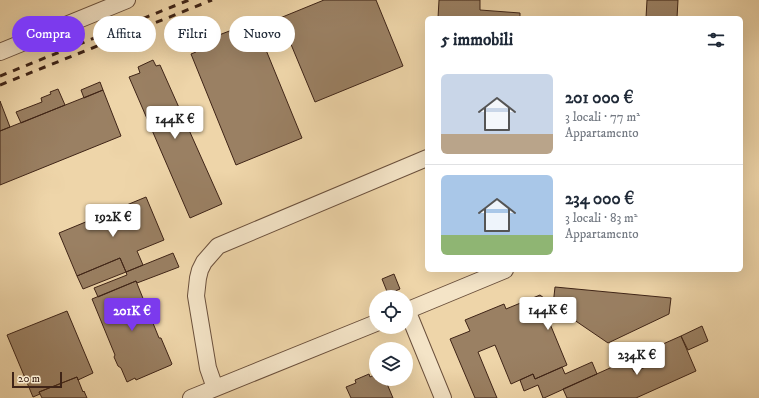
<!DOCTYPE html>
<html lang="it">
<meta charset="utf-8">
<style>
:root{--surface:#fff;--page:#f2f2f3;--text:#1f2937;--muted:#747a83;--line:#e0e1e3;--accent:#7c3aed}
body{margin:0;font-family:"IM FELL DW Pica",serif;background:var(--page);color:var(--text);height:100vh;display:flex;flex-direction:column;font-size:15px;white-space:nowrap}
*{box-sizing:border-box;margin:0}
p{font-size:13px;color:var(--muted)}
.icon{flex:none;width:22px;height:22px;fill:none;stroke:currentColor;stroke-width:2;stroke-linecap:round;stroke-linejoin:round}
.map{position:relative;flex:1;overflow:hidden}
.side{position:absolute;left:425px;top:16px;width:318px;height:256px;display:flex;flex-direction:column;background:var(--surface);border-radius:6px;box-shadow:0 4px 16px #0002}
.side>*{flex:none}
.guide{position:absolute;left:12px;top:16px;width:353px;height:36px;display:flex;gap:8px}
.fabs{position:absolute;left:369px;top:290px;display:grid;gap:8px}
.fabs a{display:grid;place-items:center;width:44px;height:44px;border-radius:50%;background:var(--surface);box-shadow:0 4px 16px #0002;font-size:20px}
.scale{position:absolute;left:12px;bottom:10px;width:50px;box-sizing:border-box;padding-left:4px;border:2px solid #3f2417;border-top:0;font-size:11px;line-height:14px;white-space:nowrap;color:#3f2417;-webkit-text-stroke:3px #f4e4c7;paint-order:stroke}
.price{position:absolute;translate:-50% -34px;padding:0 9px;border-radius:4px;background:#fff;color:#222;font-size:13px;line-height:26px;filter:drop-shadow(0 1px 2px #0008)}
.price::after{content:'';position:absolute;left:50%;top:24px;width:12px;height:9px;margin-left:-6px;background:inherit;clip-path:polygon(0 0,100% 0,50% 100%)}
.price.current{background:var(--accent);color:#fff}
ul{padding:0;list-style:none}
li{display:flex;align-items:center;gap:12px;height:100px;padding:0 16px}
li+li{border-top:1px solid var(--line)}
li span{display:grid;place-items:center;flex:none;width:112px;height:80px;border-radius:6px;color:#555}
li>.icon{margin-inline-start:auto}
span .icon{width:48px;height:48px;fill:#fffc;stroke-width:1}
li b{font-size:17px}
h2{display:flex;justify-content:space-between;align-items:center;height:48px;padding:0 16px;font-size:17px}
.pill{padding:0 14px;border-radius:18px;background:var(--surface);box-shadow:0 4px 16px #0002;font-size:14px;line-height:36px}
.pill.current{background:var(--accent);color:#fff}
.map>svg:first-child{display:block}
.building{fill:#9a8063;stroke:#3f2417}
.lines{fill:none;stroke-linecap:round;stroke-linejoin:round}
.minor-casing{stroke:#6b503c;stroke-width:18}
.minor{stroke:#f4e4c7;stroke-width:16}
.rail{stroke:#3f2417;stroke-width:3;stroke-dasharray:7 7;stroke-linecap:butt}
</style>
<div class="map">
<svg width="759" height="398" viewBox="0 0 759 398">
<rect width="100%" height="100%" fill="#eed5a9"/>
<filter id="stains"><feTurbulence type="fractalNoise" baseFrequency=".005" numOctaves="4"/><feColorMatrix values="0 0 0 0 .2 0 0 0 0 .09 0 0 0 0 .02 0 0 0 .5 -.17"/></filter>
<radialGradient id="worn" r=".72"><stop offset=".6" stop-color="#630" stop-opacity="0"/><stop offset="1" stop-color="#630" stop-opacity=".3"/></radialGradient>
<path class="building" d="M324 0H376L403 66 315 102 280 18Z
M439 0H480V10L520 13V18H438Z
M647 0H678L677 18H646Z
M214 23 219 35 232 30 235 37 257 28 302 138 236 165 191 54 196 52 189 33Z
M153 60 156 66 160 65 222 204 190 218 129 77 140 73 138 67Z
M100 82 103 90 84 98 81 90Z
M58 89 65 105 21 123 16 112 42 102 41 98 51 94 50 92Z
M103 90 121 136 0 185V131Z
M0 101 10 127 0 131Z
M146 197 164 240 137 251 143 265 126 272 120 258 77 276 59 233Z
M173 253 179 267 137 283 136 281 98 297 94 288 127 275 126 272Z
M120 258 126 272 83 289 77 276Z
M394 274 400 289 388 294 382 279Z
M136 281 159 338H161L172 364 171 365 136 380 135 378 127 382 121 368 118 366 114 357 115 355 92 299Z
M555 287 671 298 669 314 608 343 564 313 548 319 567 365 535 379 533 374 511 384 495 345 478 352 497 398H475L450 339 470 331 465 320 504 304 506 309 540 295 553 305Z
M67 311 93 373 78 380 77 377 39 392 40 394 33 397 7 335Z
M702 326 708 341 688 350 681 336Z
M681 336 696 371 636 398H567L563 389 628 360 634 372 660 361 654 348Z
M592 362 597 374 544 398H543L538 385 524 391 520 380 533 374 535 379 562 367 565 374Z
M369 374 370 377 376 374V379H385L393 398H351L346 387 356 383 355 380Z
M77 377 83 392 84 391 87 398H42L39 392Z"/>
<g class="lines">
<defs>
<path id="minor" d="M0 52 127 0
M407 310 443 398
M406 311 505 270
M215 388 208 368 196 296 198 278 200 270 204 262 218 246 427 158
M191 398 376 323"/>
</defs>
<use href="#minor" class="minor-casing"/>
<use href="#minor" class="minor"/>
<path class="rail" d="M0 76 189 0
M0 85 212 0"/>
</g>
<rect width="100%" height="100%" filter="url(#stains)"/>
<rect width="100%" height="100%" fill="url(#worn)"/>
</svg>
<div class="fabs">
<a><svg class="icon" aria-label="locate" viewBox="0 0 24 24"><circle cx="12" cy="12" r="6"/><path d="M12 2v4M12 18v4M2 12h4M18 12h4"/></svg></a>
<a><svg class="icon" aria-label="layers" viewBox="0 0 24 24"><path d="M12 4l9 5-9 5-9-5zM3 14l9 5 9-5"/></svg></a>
</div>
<div class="scale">20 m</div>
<b class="price" style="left:175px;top:140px">144K €</b>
<b class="price" style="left:113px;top:238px">192K €</b>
<b class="price" style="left:548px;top:331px">144K €</b>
<b class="price current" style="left:132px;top:332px">201K €</b>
<b class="price" style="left:637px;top:376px">234K €</b>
<div class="guide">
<a class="pill current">Compra</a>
<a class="pill">Affitta</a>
<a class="pill">Filtri</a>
<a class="pill">Nuovo</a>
</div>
<section class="side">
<h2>5 immobili<svg class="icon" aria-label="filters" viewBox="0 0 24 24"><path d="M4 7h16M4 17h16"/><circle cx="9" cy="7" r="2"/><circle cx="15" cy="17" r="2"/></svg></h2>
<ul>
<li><span style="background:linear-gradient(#c9d6e8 75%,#b9a48a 0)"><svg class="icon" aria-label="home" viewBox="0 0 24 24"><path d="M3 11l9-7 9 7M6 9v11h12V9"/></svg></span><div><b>201 000 €</b><p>3 locali · 77 m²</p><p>Appartamento</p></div></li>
<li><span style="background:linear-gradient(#a9c7e8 75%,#8fb573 0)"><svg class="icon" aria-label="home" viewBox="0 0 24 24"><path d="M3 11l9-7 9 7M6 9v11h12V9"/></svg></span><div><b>234 000 €</b><p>3 locali · 83 m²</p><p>Appartamento</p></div></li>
</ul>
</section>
</div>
